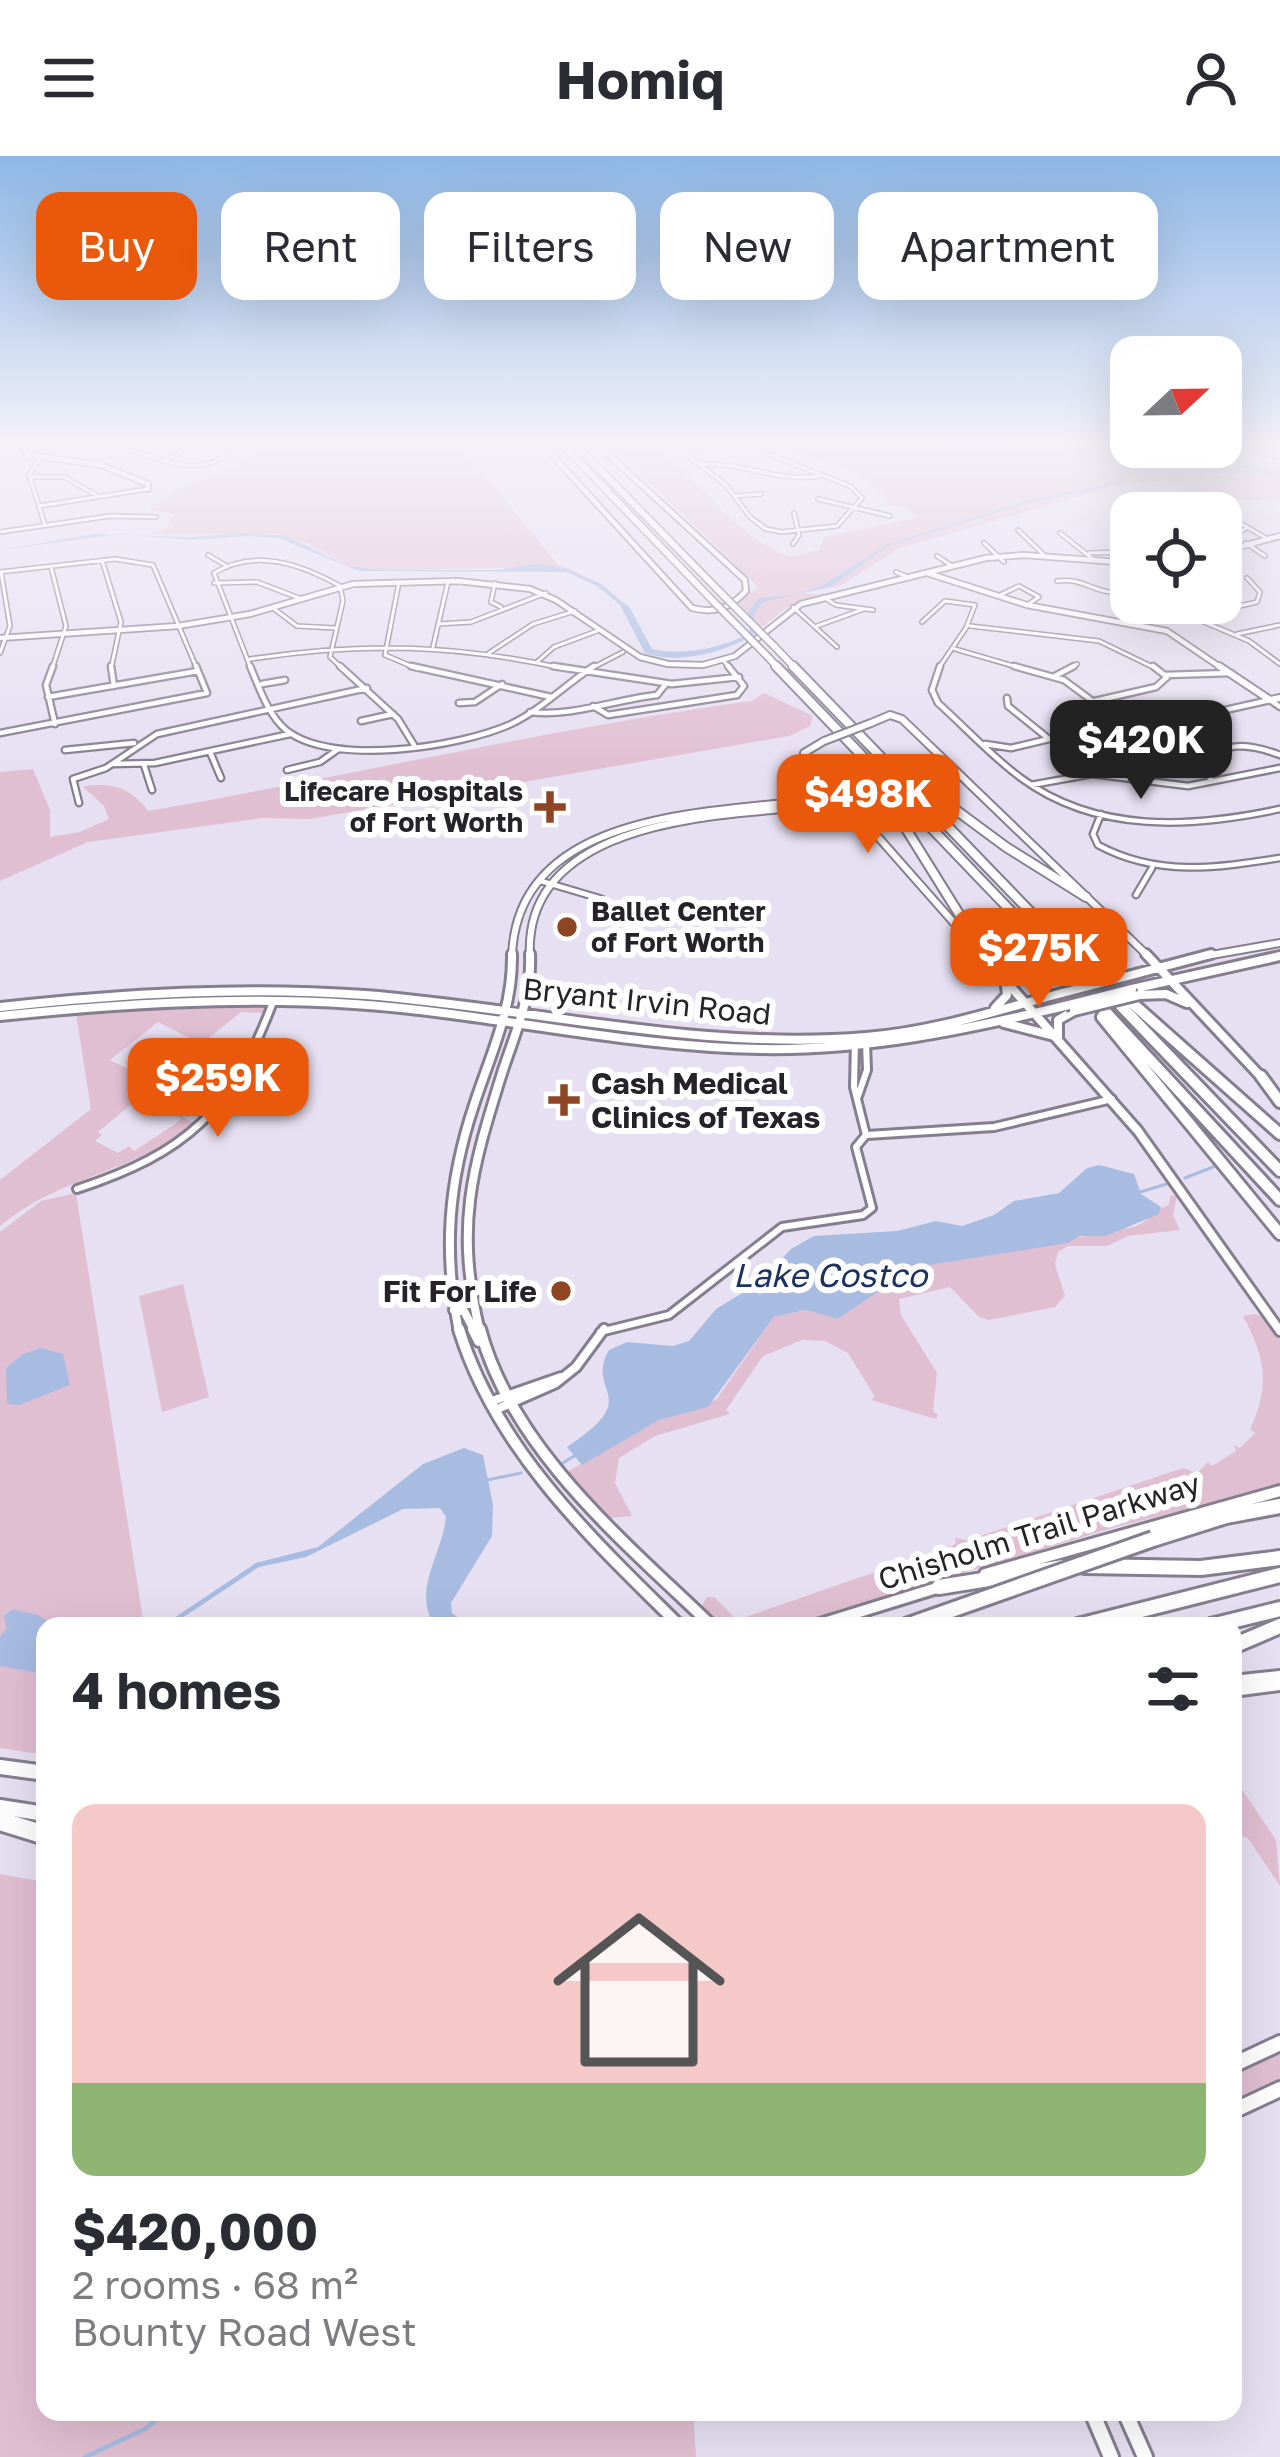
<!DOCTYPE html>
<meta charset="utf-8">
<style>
:root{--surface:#fff;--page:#f2f2f3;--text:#2b2b33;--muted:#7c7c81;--accent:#ea580c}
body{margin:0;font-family:"Golos Text",sans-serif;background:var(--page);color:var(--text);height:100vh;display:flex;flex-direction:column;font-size:45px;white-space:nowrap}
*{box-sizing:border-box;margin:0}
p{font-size:39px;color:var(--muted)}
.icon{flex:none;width:66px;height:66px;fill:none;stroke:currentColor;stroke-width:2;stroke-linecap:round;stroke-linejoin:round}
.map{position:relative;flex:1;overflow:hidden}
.side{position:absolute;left:36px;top:1461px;width:1206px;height:804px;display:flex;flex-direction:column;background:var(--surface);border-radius:24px;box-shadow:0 12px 48px #0002}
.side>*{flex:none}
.guide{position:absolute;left:36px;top:36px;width:1209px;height:108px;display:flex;gap:24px}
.needle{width:78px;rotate:68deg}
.tools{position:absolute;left:1110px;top:180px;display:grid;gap:24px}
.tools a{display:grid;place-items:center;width:132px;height:132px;border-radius:24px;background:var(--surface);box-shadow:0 12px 48px #0002;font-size:60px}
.price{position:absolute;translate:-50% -102px;padding:0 27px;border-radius:24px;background:var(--accent);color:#fff;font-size:39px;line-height:78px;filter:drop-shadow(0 3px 6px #0008)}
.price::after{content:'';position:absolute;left:50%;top:72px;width:36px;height:27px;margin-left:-18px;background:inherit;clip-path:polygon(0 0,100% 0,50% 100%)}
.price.active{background:#222;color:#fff}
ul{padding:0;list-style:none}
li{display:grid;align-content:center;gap:24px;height:636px;padding:0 36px}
li span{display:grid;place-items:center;height:372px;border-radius:24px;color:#555}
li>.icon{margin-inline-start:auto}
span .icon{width:216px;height:216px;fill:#fffc;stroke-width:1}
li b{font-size:51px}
h2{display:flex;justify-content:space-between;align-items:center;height:144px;padding:0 36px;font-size:51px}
.chip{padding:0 42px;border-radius:24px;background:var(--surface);box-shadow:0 12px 48px #0002;font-size:42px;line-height:108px}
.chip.active{background:var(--accent);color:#fff}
header{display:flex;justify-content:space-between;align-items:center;height:156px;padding:0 36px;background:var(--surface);font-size:54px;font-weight:700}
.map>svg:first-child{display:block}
.green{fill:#e1bfd2;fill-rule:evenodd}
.water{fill:#a8bce2}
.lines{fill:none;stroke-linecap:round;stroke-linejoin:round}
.stream-far1{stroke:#a8bce2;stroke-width:3}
.stream{stroke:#a8bce2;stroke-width:4.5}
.street-far3-casing{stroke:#857e8f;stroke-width:6}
.street-far2-casing{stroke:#857e8f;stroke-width:9}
.street-far1-casing{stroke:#857e8f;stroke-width:12}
.street-casing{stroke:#857e8f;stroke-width:14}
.secondary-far4-casing{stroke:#857e8f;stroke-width:8}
.secondary-far3-casing{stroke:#857e8f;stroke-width:10}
.secondary-far2-casing{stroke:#857e8f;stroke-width:14}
.secondary-far1-casing{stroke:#857e8f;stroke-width:16}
.secondary-casing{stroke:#857e8f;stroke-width:20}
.highway-far4-casing{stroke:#857e8f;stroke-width:9}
.highway-far3-casing{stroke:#857e8f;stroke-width:12}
.highway-far2-casing{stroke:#857e8f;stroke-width:16}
.highway-far1-casing{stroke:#857e8f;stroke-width:20}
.highway-casing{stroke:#857e8f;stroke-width:24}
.street-far3{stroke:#fff;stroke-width:3}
.street-far2{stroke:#fff;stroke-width:4.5}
.street-far1{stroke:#fff;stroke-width:6}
.street{stroke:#fff;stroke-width:8}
.secondary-far4{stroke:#fff;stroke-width:4.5}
.secondary-far3{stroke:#fff;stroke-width:6}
.secondary-far2{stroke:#fff;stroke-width:8}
.secondary-far1{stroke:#fff;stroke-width:10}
.secondary{stroke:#fff;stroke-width:14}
.highway-far4{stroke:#fff;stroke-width:6}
.highway-far3{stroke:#fff;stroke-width:8}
.highway-far2{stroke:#fff;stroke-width:10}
.highway-far1{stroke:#fff;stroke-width:14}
.highway{stroke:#fff;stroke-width:18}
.secondary-bridge-far1-casing{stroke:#857e8f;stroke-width:10;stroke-linecap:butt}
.secondary-bridge-casing{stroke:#857e8f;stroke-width:14;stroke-linecap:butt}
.highway-bridge-far1-casing{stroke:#857e8f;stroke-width:9;stroke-linecap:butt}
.highway-bridge-casing{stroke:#857e8f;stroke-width:20;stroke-linecap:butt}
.secondary-bridge-far1{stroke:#fff;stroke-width:6}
.secondary-bridge{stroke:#fff;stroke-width:8}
.highway-bridge-far1{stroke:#fff;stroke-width:6}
.highway-bridge{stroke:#fff;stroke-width:14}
.poi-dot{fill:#8d4523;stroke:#fff;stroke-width:4.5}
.labels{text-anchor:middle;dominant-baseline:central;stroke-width:12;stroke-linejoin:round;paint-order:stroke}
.far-poi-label{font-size:27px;font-weight:bold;fill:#252229;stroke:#fff;text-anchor:end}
.street-label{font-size:30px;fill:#252229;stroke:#fff}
.poi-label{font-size:30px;font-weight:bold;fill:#252229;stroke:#fff;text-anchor:start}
.water-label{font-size:33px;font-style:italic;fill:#1c3362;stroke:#fff}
</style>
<header><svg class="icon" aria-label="menu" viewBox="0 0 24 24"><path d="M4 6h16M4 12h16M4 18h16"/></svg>Homiq<svg class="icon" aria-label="person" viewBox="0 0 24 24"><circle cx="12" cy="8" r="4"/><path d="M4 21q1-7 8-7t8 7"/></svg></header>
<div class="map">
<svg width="1280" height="2301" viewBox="0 0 1280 2301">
<rect width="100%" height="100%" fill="#e7e0f2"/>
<path class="green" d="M260 290H460L560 411 381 414 348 410 309 388 274 378H151L167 372 174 358 149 354C187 316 228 329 260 290Z
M634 290H673L664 298C707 335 737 381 791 401L819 394 824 381 916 362 908 352 888 348C871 309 814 307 779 290L1156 291 1117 299 1210 310 1206 300C1231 303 1255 309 1280 314V345L1197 342 1164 324 1119 329 900 392 840 430 799 437 822 439 784 454 762 471 738 447 758 431 615 293Z
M764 537 813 560 810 570 789 580 310 663 263 662 88 686 0 725V616L33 613 50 654V681L80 676 109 663 104 650 83 631C109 624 133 633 148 655 349 620 548 573 751 545Z
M217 848 265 850 263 857 241 856 205 885 226 896H248L244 912 229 914 194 896 98 976 102 979 95 985 118 997 129 990 134 995 175 968 181 963 177 958 196 968C134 1017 61 1019 0 1070V1024L91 953 76 858ZM158 866 200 887 153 925 110 904Z
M76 1037 144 1470H45V1599L0 1592V1076L41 1045Z
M1177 1039 1173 1059 1180 1074 1128 1080 1107 1090H1068L1058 1096 1055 1108 1065 1140 1055 1151 989 1164 979 1161 950 1131 899 1143 901 1159 937 1217 933 1256 938 1258 936 1263 871 1244 875 1241 848 1197 825 1185 802 1184 763 1200 726 1254 730 1258 655 1280 619 1302 615 1327 632 1360 611 1362 567 1316 659 1264 716 1244 774 1161 805 1154 838 1163 906 1117 923 1110 1134 1071C1148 1066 1157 1052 1169 1049L1170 1040Z
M183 1128 209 1241 162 1256 139 1140Z
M1255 1158 1265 1161 1280 1183V1330L1116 1371 788 1470H723L702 1450 707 1441H714L737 1464 956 1388 955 1382 977 1386 980 1380 1183 1312 1197 1317 1208 1306 1212 1310 1236 1295 1234 1289 1240 1292 1255 1277 1250 1273C1270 1230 1266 1203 1243 1160Z
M1233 1620 1276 1684 1280 1730 1248 1682 1238 1679Z
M0 1718 45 1726V2256H693L696 2301H0Z
M1280 1895V1925L1233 1948V1918Z"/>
<path class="water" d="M1161 291 1228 298 1280 319 1216 318 1146 303 1133 305 1123 323 1100 333 1032 346 890 389 830 431 763 446 754 458 755 478C726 496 678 509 645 497L620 449 597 430 567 416 359 415 278 382 248 380 191 384 119 378 0 394 95 378 190 381 244 377 286 380 348 410 381 414H496L538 408 566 412 601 428 630 452 652 493C684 500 722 492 750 477L748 456 759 442 795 439 823 429 887 388 1033 343 1102 329 1120 318 1129 304C1169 294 1210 319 1251 314Z
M1099 1009 1134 1018 1141 1038 1161 1051 1159 1058 1106 1080H1080L1068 1087 923 1110 906 1117 838 1163 805 1154 774 1161 708 1251 659 1264 582 1309 567 1291C646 1239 584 1238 609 1194L627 1186 673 1190 689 1185 716 1153 759 1127 791 1093 814 1080 897 1075 936 1065 962 1070 994 1059 1014 1045 1059 1037 1087 1012Z
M41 1192 63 1198 70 1229 19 1249 7 1248 6 1212 23 1198Z
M464 1292 483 1299 493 1349 492 1380 451 1447 452 1457 469 1470H436C410 1437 443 1397 446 1361L440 1352 403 1353 306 1401 259 1411 170 1470H162L256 1407 318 1391 423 1308Z
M12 1453 38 1459 53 1469 45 1470V1513L33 1516 0 1510V1481L7 1472 4 1460Z"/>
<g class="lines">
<path class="stream-far1" d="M1185 1022 1213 1011
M1137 1037 1170 1027
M563 1307 574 1300
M487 1324 521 1317"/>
<path class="stream" d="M85 2301 145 2273 166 2256"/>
<defs>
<path id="street-far3" d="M117 290C159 301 202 328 236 290
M706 290 688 300 725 328 750 361 766 373 782 376 837 370 862 342 850 330 747 290
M1244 290 1280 302
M41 301 29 319 45 369
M163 305 191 290
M699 309C741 305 778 327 820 320
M29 321H64L98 340
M735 340 761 338
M1204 341 1207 348 1266 382
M818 343 890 360
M39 350 148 333
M1018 374 1045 400
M0 376 110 360 156 361
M1060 377 1094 404
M1221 385 1245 373
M984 387 1004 406
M1246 387 1265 400
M793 388 799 379 794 357
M1089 397 1131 396
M208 399 225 409
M937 400 952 410
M102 404 121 466 111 513
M1119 406 1117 416 1131 431
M51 411 66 470 52 513
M0 416 115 403 153 409 197 513
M896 416 910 422
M1057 425C1087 421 1094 441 1131 436
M399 426 385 499 418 513
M214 427 257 426 299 442
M495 427 491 446 501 451
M998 440 1019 430 1039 441 1027 449
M823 441 836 449 873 454
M1159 447 1249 485 1280 508
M793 451 837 491
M273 452 297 470 335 472
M1201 459 1257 446 1260 436 1247 422
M922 466 945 445 975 449 966 472 938 513
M438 468 471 466 546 437
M817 470 864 453
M970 470 1099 485 1157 513
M1237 478 1280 469
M433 491 448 426
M955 493 1024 513
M0 497 10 470 1 416
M489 497 533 468 575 455
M250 503C363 486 454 488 566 513
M724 505 730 513
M537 506 554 491 597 475
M251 513 214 417C255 392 301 408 340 430L343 445 330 501 343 513
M590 513 623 496
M1068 513 1077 508"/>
<path id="street-far2" d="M53 510 46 529 55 568
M111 510 114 530
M250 510C259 531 268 559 286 574 332 611 460 591 511 568 541 554 566 528 594 510
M340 510 398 563 414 589
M411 510 551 541
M553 510 672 528 739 521
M940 510 932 534 938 547C966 572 991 600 1021 622 1097 678 1192 672 1280 653
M1014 510 1064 524 1133 575
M1166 519 1231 517
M1055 520 1074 510
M262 528 285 524
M48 541 198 515
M1007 542 1008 550 1049 583
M1095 545 1156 531 1167 521 1153 510
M459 547 475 546 502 528
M593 550 608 559 737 539 744 530 728 510
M530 556C572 561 613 544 657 539L665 529
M361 565 393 558
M0 577 207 537 196 510
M985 588 1011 592 1049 583 1109 580 1270 544 1280 551
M65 594 134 587
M210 596 221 622
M114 608 155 607 290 578
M144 609 152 634
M287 614 320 606 337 594
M1212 625 1200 608C1223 584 1251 588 1280 599
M1031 629 1092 618 1188 630 1280 612
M79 647 73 623 106 612 157 578 367 532
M1101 658 1093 678 1098 689C1157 721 1216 712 1280 702
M541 725 602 743
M1136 739 1152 712"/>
<path id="street-far1" d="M858 940 867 914 866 886
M867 979 994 971 1112 943
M77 1033C187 997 232 955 273 846
M600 1176 669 1159 782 1071 863 1059 872 1052 856 991 866 979 854 931 855 885"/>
<path id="street" d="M492 1245 561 1221
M495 1254 556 1227 576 1211 604 1173"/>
<path id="secondary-far4" d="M22 290 27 299 101 309 148 328V333
M544 290 692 452C715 458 730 452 746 435L745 424 599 290
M1221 396 1280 380
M927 417 1027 449 1167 475 1223 513
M0 482 178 470 250 458 353 428 458 425 530 433 556 444 640 501 668 508 703 509 735 500 801 448 986 402 1024 399 1131 407"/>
<path id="secondary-far3" d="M1219 510 1270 544 1280 542
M871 567 890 559 902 563 1149 801
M824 585 804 597 984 801
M512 801C516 652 716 657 821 643L832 638 834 631
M530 801C523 682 673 662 762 655 793 652 824 646 854 653
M1200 801 1280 787
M1275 801 1280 800"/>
<path id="secondary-far2" d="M982 798 1138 975 1280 1175
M1146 798 1264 924
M1124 821 1211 798
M1132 833 1280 800
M1139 839 1166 838 1187 847
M0 851C121 838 243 830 365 839 532 852 698 895 866 881 933 876 998 854 1062 837
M995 852 1007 839 1005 821
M0 860C117 848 236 840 354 848 490 857 624 891 760 893 865 895 964 874 1065 850
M1004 867 1058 881V864L1074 855
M454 1154 464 1155 475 1176
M459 1176C443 1096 448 1027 474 949 491 897 513 853 512 798
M480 1176C455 1070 471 1016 503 914 516 875 532 840 530 798"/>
<path id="secondary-far1" d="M459 1173C496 1294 593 1384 680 1470
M473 1173 479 1185
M480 1173C512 1294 626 1387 712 1470
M985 1418 1280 1335
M814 1470 940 1431
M1233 1535 1280 1529"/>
<path id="secondary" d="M1233 1909 1280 1887
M1233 1955 1280 1933
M1092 2256 1111 2301
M1125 2256 1145 2301"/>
<path id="highway-far4" d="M564 290 714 446
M577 290 724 440
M774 490 796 513
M769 502 779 513"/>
<path id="highway-far3" d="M776 510 1055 801
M793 510 1074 801
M870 615 979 790
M914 623 1006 691 1086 741"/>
<path id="highway-far2" d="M1052 798 1280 1044
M1071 798 1280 1015
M1131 846 1280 978
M1102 861 1280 1078
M1261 920 1280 946"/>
<path id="highway-far1" d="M1153 1383 1226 1360 1280 1350
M1084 1410 1201 1412 1280 1402
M939 1431 1064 1411
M1078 1470 1280 1419
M1211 1470 1280 1453
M1233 1490 1280 1470
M1233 1527 1280 1522
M0 1611 45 1617
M0 1651 45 1658"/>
<path id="highway" d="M0 1665 45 1679"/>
</defs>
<use href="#street-far3" class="street-far3-casing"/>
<use href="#street-far2" class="street-far2-casing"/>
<use href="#street-far1" class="street-far1-casing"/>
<use href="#street" class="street-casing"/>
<use href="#secondary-far4" class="secondary-far4-casing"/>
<use href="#secondary-far3" class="secondary-far3-casing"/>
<use href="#secondary-far2" class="secondary-far2-casing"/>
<use href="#secondary-far1" class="secondary-far1-casing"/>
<use href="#secondary" class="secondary-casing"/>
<use href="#highway-far4" class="highway-far4-casing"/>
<use href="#highway-far3" class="highway-far3-casing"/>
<use href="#highway-far2" class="highway-far2-casing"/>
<use href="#highway-far1" class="highway-far1-casing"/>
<use href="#highway" class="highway-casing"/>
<use href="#street-far3" class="street-far3"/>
<use href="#street-far2" class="street-far2"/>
<use href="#street-far1" class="street-far1"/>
<use href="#street" class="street"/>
<use href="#secondary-far4" class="secondary-far4"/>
<use href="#secondary-far3" class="secondary-far3"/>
<use href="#secondary-far2" class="secondary-far2"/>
<use href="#secondary-far1" class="secondary-far1"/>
<use href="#secondary" class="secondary"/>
<use href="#highway-far4" class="highway-far4"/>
<use href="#highway-far3" class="highway-far3"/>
<use href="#highway-far2" class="highway-far2"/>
<use href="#highway-far1" class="highway-far1"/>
<use href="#highway" class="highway"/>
<defs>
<path id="secondary-bridge-far1" d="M824 585 871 567"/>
<path id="secondary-bridge" d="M1062 837 1124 821
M1065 850 1132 833
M1074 855 1139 839"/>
<path id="highway-bridge-far1" d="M724 440 774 490
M714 446 769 502"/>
<path id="highway-bridge" d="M906 1470 1153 1383"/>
</defs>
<use href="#secondary-bridge-far1" class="secondary-bridge-far1-casing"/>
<use href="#secondary-bridge" class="secondary-bridge-casing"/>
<use href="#highway-bridge-far1" class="highway-bridge-far1-casing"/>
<use href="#highway-bridge" class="highway-bridge-casing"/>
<use href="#secondary-bridge-far1" class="secondary-bridge-far1"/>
<use href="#secondary-bridge" class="secondary-bridge"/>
<use href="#highway-bridge-far1" class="highway-bridge-far1"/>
<use href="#highway-bridge" class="highway-bridge"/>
</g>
<linearGradient id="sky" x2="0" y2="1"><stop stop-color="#8eb7e6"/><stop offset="0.47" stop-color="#f4f1f9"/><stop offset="1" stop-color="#f4f1f9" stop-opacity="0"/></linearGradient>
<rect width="1280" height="612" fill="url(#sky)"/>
<g class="poi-dot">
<path d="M544 633h12v12h12v12h-12v12h-12v-12h-12v-12h12z"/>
<circle cx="567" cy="771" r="12"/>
<path d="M558 926h12v12h12v12h-12v12h-12v-12h-12v-12h12z"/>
<circle cx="561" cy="1135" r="12"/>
</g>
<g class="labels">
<g class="far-poi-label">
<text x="523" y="635">Lifecare Hospitals<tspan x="523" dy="31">of Fort Worth</tspan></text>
<text x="591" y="755" text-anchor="start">Ballet Center<tspan x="591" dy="31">of Fort Worth</tspan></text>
</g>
<g class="street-label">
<text transform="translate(647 845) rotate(6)">Bryant Irvin Road</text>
<text transform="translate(1039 1375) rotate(-17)">Chisholm Trail Parkway</text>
</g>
<g class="poi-label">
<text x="591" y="927">Cash Medical<tspan x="591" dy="34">Clinics of Texas</tspan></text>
<text x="537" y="1135" text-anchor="end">Fit For Life</text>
</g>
<g class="water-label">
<text x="830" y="1118">Lake Costco</text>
</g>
</g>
</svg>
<div class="tools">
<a><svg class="needle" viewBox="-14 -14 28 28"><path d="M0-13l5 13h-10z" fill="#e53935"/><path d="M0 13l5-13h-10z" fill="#7c7c81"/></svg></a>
<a><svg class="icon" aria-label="locate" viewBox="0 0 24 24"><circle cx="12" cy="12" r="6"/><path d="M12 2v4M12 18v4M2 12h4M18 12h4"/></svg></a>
</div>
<b class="price active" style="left:1141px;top:646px">$420K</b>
<b class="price" style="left:868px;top:700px">$498K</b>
<b class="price" style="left:1039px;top:854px">$275K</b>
<b class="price" style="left:218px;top:984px">$259K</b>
<div class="guide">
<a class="chip active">Buy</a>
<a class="chip">Rent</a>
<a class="chip">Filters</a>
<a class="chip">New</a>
<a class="chip">Apartment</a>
</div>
<section class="side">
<h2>4 homes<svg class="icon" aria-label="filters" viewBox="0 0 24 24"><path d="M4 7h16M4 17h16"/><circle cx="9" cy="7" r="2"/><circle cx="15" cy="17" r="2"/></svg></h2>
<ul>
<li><span style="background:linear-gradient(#f6c9c9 75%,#8fb573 0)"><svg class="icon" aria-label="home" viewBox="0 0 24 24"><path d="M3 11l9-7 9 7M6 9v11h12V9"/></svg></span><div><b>$420,000</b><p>2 rooms · 68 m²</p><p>Bounty Road West</p></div></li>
</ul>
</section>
</div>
